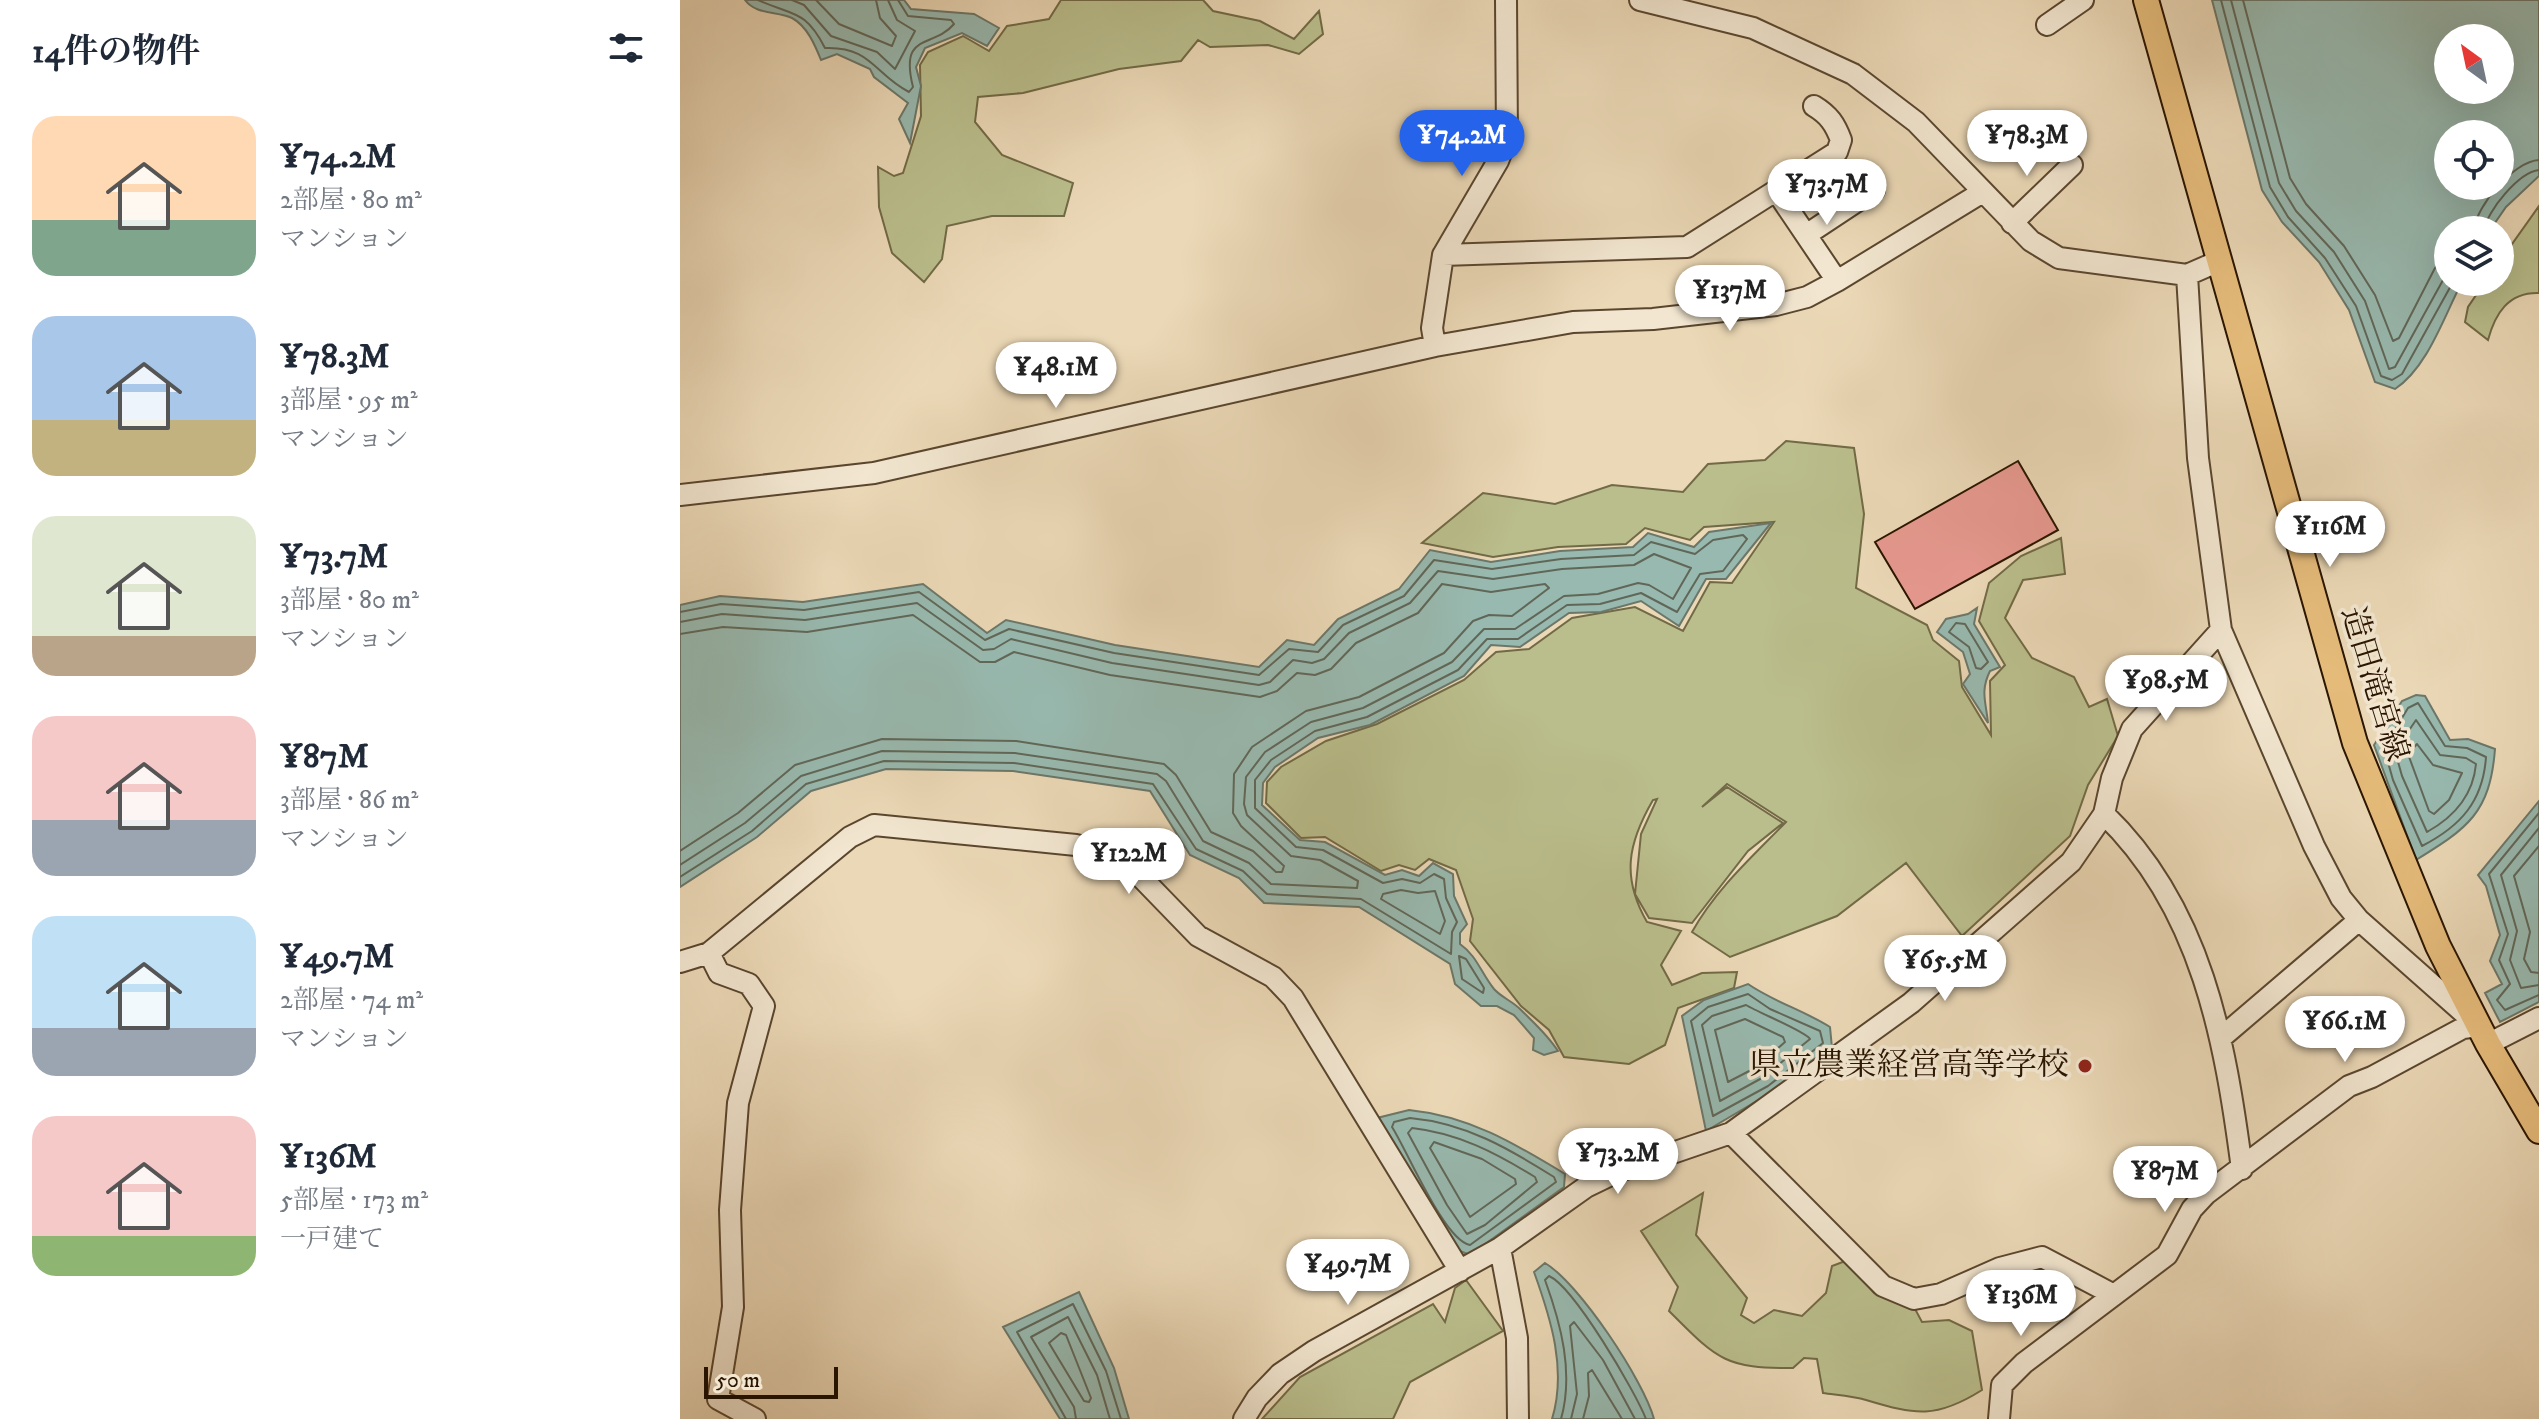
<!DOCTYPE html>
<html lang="ja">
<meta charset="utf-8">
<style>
:root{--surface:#fff;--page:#f2f2f3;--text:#1f2937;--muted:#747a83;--accent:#2563eb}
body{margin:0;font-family:"IM FELL DW Pica","Noto Serif JP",serif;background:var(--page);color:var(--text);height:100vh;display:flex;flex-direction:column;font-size:30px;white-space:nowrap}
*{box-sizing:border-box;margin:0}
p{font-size:26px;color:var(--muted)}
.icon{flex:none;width:44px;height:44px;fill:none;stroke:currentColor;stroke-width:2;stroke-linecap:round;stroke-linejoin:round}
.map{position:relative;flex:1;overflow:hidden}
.details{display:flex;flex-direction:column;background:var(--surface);width:680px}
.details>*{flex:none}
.needle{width:52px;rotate:327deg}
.tools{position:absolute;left:1754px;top:24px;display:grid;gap:16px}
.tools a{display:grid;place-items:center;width:80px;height:80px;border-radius:50%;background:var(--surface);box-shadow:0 8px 32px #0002;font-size:40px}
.scale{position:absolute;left:24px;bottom:20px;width:134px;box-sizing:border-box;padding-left:8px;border:4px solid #2a1500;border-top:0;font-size:22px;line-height:28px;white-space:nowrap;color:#2a1500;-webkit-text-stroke:6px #f2e6d0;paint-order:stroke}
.price{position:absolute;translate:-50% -68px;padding:0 18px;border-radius:28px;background:#fff;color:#222;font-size:26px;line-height:52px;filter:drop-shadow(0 2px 4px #0008)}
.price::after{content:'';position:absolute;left:50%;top:48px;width:24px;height:18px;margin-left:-12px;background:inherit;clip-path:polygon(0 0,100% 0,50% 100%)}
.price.selected{background:var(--accent);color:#fff}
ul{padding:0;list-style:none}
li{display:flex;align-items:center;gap:24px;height:200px;padding:0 32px}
li span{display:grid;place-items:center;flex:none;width:224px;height:160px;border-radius:24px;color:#555}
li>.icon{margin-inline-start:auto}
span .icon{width:96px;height:96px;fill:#fffc;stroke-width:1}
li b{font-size:34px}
h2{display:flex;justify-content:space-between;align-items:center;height:96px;padding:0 32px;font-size:34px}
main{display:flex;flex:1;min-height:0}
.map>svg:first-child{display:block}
.green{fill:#babe8c;stroke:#726a46;stroke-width:2}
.water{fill:#98b9af;stroke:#6c7769;stroke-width:2;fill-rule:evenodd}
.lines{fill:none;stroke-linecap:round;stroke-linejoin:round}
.shore{stroke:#616758;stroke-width:2}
.building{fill:#e79990;stroke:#2a1500;stroke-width:2}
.minor-casing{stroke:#5a462e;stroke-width:24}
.major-casing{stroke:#2a1500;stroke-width:28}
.minor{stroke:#f2e6d0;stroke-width:20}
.major{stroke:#e6bc7b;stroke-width:24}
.poi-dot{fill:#8f2418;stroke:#f2e6d0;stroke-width:3}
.labels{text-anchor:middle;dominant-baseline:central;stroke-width:7;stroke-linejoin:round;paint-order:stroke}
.street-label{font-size:32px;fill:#2a1500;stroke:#f2e6d0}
.poi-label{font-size:32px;fill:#2a1500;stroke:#f2e6d0;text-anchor:end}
</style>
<main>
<section class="details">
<h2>14件の物件<svg class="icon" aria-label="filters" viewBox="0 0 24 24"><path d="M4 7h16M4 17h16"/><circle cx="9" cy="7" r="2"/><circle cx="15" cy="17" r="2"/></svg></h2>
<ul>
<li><span style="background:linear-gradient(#ffd9b3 65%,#7fa58c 0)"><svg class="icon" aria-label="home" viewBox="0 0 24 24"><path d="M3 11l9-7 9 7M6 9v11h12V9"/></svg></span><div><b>¥74.2M</b><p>2部屋 · 80 m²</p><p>マンション</p></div></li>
<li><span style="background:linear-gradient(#a9c7e8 65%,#c2b280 0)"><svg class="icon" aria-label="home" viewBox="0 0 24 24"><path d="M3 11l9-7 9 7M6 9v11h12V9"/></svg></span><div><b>¥78.3M</b><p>3部屋 · 95 m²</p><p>マンション</p></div></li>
<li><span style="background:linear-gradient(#dfe7d0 75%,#b9a48a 0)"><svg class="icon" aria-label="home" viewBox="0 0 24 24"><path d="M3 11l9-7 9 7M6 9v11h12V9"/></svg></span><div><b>¥73.7M</b><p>3部屋 · 80 m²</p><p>マンション</p></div></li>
<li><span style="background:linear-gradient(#f6c9c9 65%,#9aa5b1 0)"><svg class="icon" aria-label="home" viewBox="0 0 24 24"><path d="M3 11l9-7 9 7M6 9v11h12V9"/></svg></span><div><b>¥87M</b><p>3部屋 · 86 m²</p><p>マンション</p></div></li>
<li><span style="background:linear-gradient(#bfe0f5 70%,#9aa5b1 0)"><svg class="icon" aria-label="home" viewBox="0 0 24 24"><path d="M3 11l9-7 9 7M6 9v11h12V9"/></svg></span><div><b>¥49.7M</b><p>2部屋 · 74 m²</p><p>マンション</p></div></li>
<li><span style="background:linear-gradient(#f6c9c9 75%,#8fb573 0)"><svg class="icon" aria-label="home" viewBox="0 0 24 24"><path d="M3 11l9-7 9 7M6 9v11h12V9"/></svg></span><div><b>¥136M</b><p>5部屋 · 173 m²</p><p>一戸建て</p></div></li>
</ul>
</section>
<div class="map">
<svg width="1859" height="1419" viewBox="0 0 1859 1419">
<rect width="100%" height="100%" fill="#ebd8b6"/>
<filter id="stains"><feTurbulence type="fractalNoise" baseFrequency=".0025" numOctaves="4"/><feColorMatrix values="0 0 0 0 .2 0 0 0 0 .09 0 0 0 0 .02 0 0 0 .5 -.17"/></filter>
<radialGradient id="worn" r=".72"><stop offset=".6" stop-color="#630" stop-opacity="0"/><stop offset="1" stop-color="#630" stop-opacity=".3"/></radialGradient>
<path class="green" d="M381 0H523L533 11 580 21 614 39 639 11 643 34 619 54 588 45 530 47 518 40 501 61 439 69 343 93 298 97 295 122 322 155 393 183 384 216H312L267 226 262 259 244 282 212 253 199 207 198 167 214 176 223 173 241 116 240 65 248 52 283 36 309 51 327 26 369 19Z
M1859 206V293C1828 292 1815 314 1808 340L1785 322 1788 307 1805 282H1820V261Z
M1106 441 1174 448 1184 514 1176 588 1247 625 1253 640 1279 661 1282 687 1311 735 1310 681 1325 665 1299 621 1309 583 1341 556 1381 538 1385 574 1343 580 1325 618 1352 658 1394 677 1409 707 1427 699 1438 736 1408 785 1390 836 1282 936 1226 863 1157 916 1050 957 1012 932C1036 889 1072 857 1106 822L1047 784 1022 807 1047 787 1103 823 1068 851 1012 923 969 918 955 894 961 834 977 799 973 800C948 843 941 877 967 922L1001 931 981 965 992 985 1022 973 1057 972 1054 988 998 1008 985 1045 949 1064 884 1057 869 1030 841 1006 790 941 793 919 776 870 749 859 735 870 719 865 701 871 645 837 621 838 586 803 587 782 601 767 646 741 697 724 784 680 816 652 849 649 892 618 955 607 1003 631 1030 582 1052 583 1094 522 1024 527 1010 540 965 528 946 544 878 547 813 557 742 543 803 493 875 504 932 485 1003 492 1028 464 1085 460Z
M1023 1193 1016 1235 1067 1298 1061 1315 1074 1323 1094 1310 1122 1316 1146 1293 1152 1266 1168 1260 1194 1293 1234 1307 1242 1322 1269 1320 1292 1331 1302 1390C1256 1419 1236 1415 1186 1400 1173 1396 1157 1395 1143 1393L1137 1359 1124 1358 1113 1368C1044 1369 1036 1358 989 1311L998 1287 961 1231Z
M786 1280 823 1331 730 1382 713 1419H582L620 1377 753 1304 765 1322 775 1288Z"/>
<path class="water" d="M65 0H224L231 9 294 14 319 28 307 46 282 33 245 48 236 67 241 86 230 143 219 119 228 103 194 77 190 69 157 54 141 60C135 45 127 26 112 18 97 11 76 15 65 0Z
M1532 0H1859V176L1826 207 1810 230H1768V282H1782C1764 316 1748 367 1715 389L1695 382 1669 310 1639 262 1602 222 1582 190ZM1768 38H1820V90H1768ZM1768 134H1820V186H1768Z
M1091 523 1046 579H1026L999 626 961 601 921 612 889 613 840 647 811 645 784 676 690 725 638 738 595 767 583 783 582 805 620 840 645 842 705 875 722 870 739 876 753 863 773 874 774 896 787 924 780 933V944C797 956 801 973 814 989 821 997 832 1001 840 1009 853 1022 867 1034 878 1051L864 1055 853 1050 854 1038 834 1015 817 1006H801L775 984 770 964 679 907 584 903 559 878 510 855 470 791 333 771 206 769 131 791 77 837 0 887V605L40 596 123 602 243 584 307 633 326 620 435 645 579 667 607 640 634 645 658 619 719 589 750 550 811 562 880 551 953 547 968 533 1014 547 1029 532Z
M1297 608 1294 624 1320 667 1310 671C1300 691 1306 702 1308 723L1283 684 1290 674 1283 652 1257 632 1266 619 1288 614Z
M1736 695 1745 696 1770 740 1788 739 1815 749C1810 813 1788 828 1736 860L1694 745 1722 701Z
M1859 801V1002L1820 1022 1805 993 1822 984 1810 961 1820 935 1806 886 1798 875Z
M1068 984C1094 1002 1123 1010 1150 1027L1152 1048 1092 1092 1026 1131 1002 1016 1024 1000Z
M729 1110C789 1116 834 1143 885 1174L884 1187 790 1255 775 1249 697 1118Z
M865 1263C899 1283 964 1381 974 1419H872C887 1370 871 1319 854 1272Z
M399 1292 434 1368 449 1419H380L323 1327Z"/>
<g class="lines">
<path class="shore" d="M78 0C113 16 125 9 145 48 191 46 195 75 229 92L233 87C219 31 253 49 274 24L271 20 228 16 218 0
M112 0 124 5 151 36 197 52 215 69 235 31 217 20 208 0
M136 0 159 24 212 46 216 36 200 18 196 0
M1541 0 1590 187 1608 217 1645 258 1676 306 1701 376 1712 380 1722 374 1773 282
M1551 0 1599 183 1616 211 1654 252 1685 301 1709 369 1715 367 1768 271
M1563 0 1610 178 1626 204 1664 246 1695 295 1713 341 1719 338 1755 268 1768 256
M1794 230C1796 206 1834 161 1859 160
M1804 230C1807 211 1839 172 1859 170
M0 612 41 604 124 610 239 592 305 640 329 629 434 653 579 675 609 649 638 652 663 625 724 596 754 560 812 569 881 559 954 555 971 542 1015 554 1033 540 1063 535 1067 539 1043 571 1020 574 997 612 961 593 920 604 887 605 838 639H807L778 670 687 717 635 731 591 760 575 780V808L616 847 643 850 703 883 722 879 740 883 754 874 764 879 766 898 777 922 772 932 771 954 681 899 587 894 563 871 516 849 473 784 334 763 204 761 126 784 72 831 0 877
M0 622 42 614 125 620 237 603 303 650 314 649 331 639 432 663 579 685 590 682 613 660 632 663 644 659 669 633 730 603 758 571 813 579 882 569 954 565 974 554 1011 568 993 599 969 585 958 583 918 594 884 596 835 629H804L772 662 683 708 631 722 585 752 566 777 564 804 567 815 611 856 640 860 678 881 677 888 591 884 569 863 523 841 486 781 477 774 335 753 202 751 121 776 65 823 0 865
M1276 623 1285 624 1308 662 1301 669 1296 668 1289 647 1269 632Z
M0 634 43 627 127 632 233 615 300 662H315L334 652 430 675 580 697 597 691 617 673 635 675 651 669 676 643 738 613 762 584 811 592 865 584 869 588 832 616 809 615 793 621 764 653 679 697 626 711 572 747 554 774 553 813 561 826 604 866 602 872H596L573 851 531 832 496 775 484 764 336 741 202 739 115 765 58 813 0 851
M1738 703 1765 746 1787 748 1806 757C1803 801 1781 826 1742 846L1713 780 1704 748 1728 708Z
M1736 720 1760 755 1786 758 1796 764C1793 796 1774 817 1747 832L1722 776 1715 751Z
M1737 744 1753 765 1782 773 1769 800 1754 814 1749 811 1728 754Z
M1859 813 1809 874 1828 934 1819 960 1830 984 1817 1000 1825 1010 1859 995
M1859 828 1821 875 1837 931 1830 960 1841 988 1859 985
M1859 846 1834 876 1850 932 1844 959 1851 972 1859 973
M721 890 738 893 755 891 765 921 760 934 701 899 703 894Z
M779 956 786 959 804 988 803 993 782 979Z
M1068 994 1090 1009 1140 1031 1143 1043 1088 1086 1033 1116 1011 1021 1028 1007Z
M1066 1005C1079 1013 1125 1031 1130 1039L1082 1078 1040 1101 1022 1025 1032 1016Z
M1065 1019 1103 1037 1105 1042 1075 1068 1048 1082 1035 1030Z
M730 1118C785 1123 828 1148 874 1177L876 1182 790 1245C764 1240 728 1152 712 1127L714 1122Z
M732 1128C778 1133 816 1153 855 1177L857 1182 805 1225 787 1234 767 1205 728 1133Z
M754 1142 802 1159 835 1179 836 1184 790 1217 750 1148Z
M381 1333 386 1335 411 1398 409 1402 404 1401 369 1343Z
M386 1419 337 1332 393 1304 426 1371 441 1419
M396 1419 394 1407 351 1337 388 1317 417 1375 430 1419
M881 1419C894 1373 881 1324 865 1280L869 1276C894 1287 955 1391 966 1419
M891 1419 897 1394 890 1326 894 1322 923 1360 955 1419
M903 1419 909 1396 908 1373 912 1370 942 1419"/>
</g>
<path class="building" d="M1338 461 1378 530 1235 609 1195 542Z"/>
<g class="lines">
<defs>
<path id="minor" d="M960 0 1073 28 1173 74 1236 122 1351 241 1379 258 1507 275 1539 261
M1367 25 1403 0
M1101 198 1157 281
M1332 223 1392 165
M1126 235 1194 190
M763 255 1007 247 1157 152 1161 140C1155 124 1149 115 1134 106
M1507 275 1518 458 1541 630 1634 846 1661 898 1679 920 1793 1021
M755 346 752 328 763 255 818 161 827 138 826 0
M0 495 194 473 755 346 893 322 973 319 1096 305 1127 297 1157 281 1301 193
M1424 814C1522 908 1545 1040 1562 1169
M29 953 39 973 69 984 84 1006 58 1103 50 1210 53 1307 38 1399 75 1419
M0 962 29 953 170 837 194 825 396 845 425 854 455 871 518 936 593 977 613 998 780 1271
M1542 1037 1679 920
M1808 1044 1859 1018
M1051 1133 1203 1286 1234 1299 1261 1294 1320 1268 1362 1257 1434 1295
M820 1248 837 1338 838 1419
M564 1419 577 1398 600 1374 634 1351 820 1248 906 1187 937 1172 1051 1133 1231 1003 1391 862 1424 814 1432 778 1452 729 1541 630
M1319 1419 1322 1385 1344 1363 1487 1255 1512 1209 1526 1194 1669 1086 1692 1077 1783 1028 1799 1026"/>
<path id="major" d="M1466 0 1675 743 1758 946 1808 1044 1859 1131"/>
</defs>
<use href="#minor" class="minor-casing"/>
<use href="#major" class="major-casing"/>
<use href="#minor" class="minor"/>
<use href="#major" class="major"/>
</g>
<circle class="poi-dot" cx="1405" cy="1066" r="8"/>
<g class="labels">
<g class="street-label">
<text transform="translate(1694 684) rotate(73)">造田滝宮線</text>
</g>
<g class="poi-label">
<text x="1389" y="1066">県立農業経営高等学校</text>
</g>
</g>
<rect width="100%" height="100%" filter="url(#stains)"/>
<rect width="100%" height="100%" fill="url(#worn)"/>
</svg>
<div class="tools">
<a><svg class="needle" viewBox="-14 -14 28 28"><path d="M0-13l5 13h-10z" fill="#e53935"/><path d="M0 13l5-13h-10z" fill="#747a83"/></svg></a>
<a><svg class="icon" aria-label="locate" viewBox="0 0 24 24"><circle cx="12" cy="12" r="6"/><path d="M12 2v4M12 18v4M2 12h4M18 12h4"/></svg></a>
<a><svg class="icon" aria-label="layers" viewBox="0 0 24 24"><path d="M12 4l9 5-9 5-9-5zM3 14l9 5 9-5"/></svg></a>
</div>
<div class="scale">50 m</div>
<b class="price selected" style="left:782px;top:178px">¥74.2M</b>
<b class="price" style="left:1347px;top:178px">¥78.3M</b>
<b class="price" style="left:1147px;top:227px">¥73.7M</b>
<b class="price" style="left:1050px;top:333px">¥137M</b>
<b class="price" style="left:376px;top:410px">¥48.1M</b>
<b class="price" style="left:1650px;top:569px">¥116M</b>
<b class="price" style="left:1486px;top:723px">¥98.5M</b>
<b class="price" style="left:449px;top:896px">¥122M</b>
<b class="price" style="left:1265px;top:1003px">¥65.5M</b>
<b class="price" style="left:1665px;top:1064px">¥66.1M</b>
<b class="price" style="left:938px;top:1196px">¥73.2M</b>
<b class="price" style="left:1485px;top:1214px">¥87M</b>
<b class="price" style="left:668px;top:1307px">¥49.7M</b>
<b class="price" style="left:1341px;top:1338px">¥136M</b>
</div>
</main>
